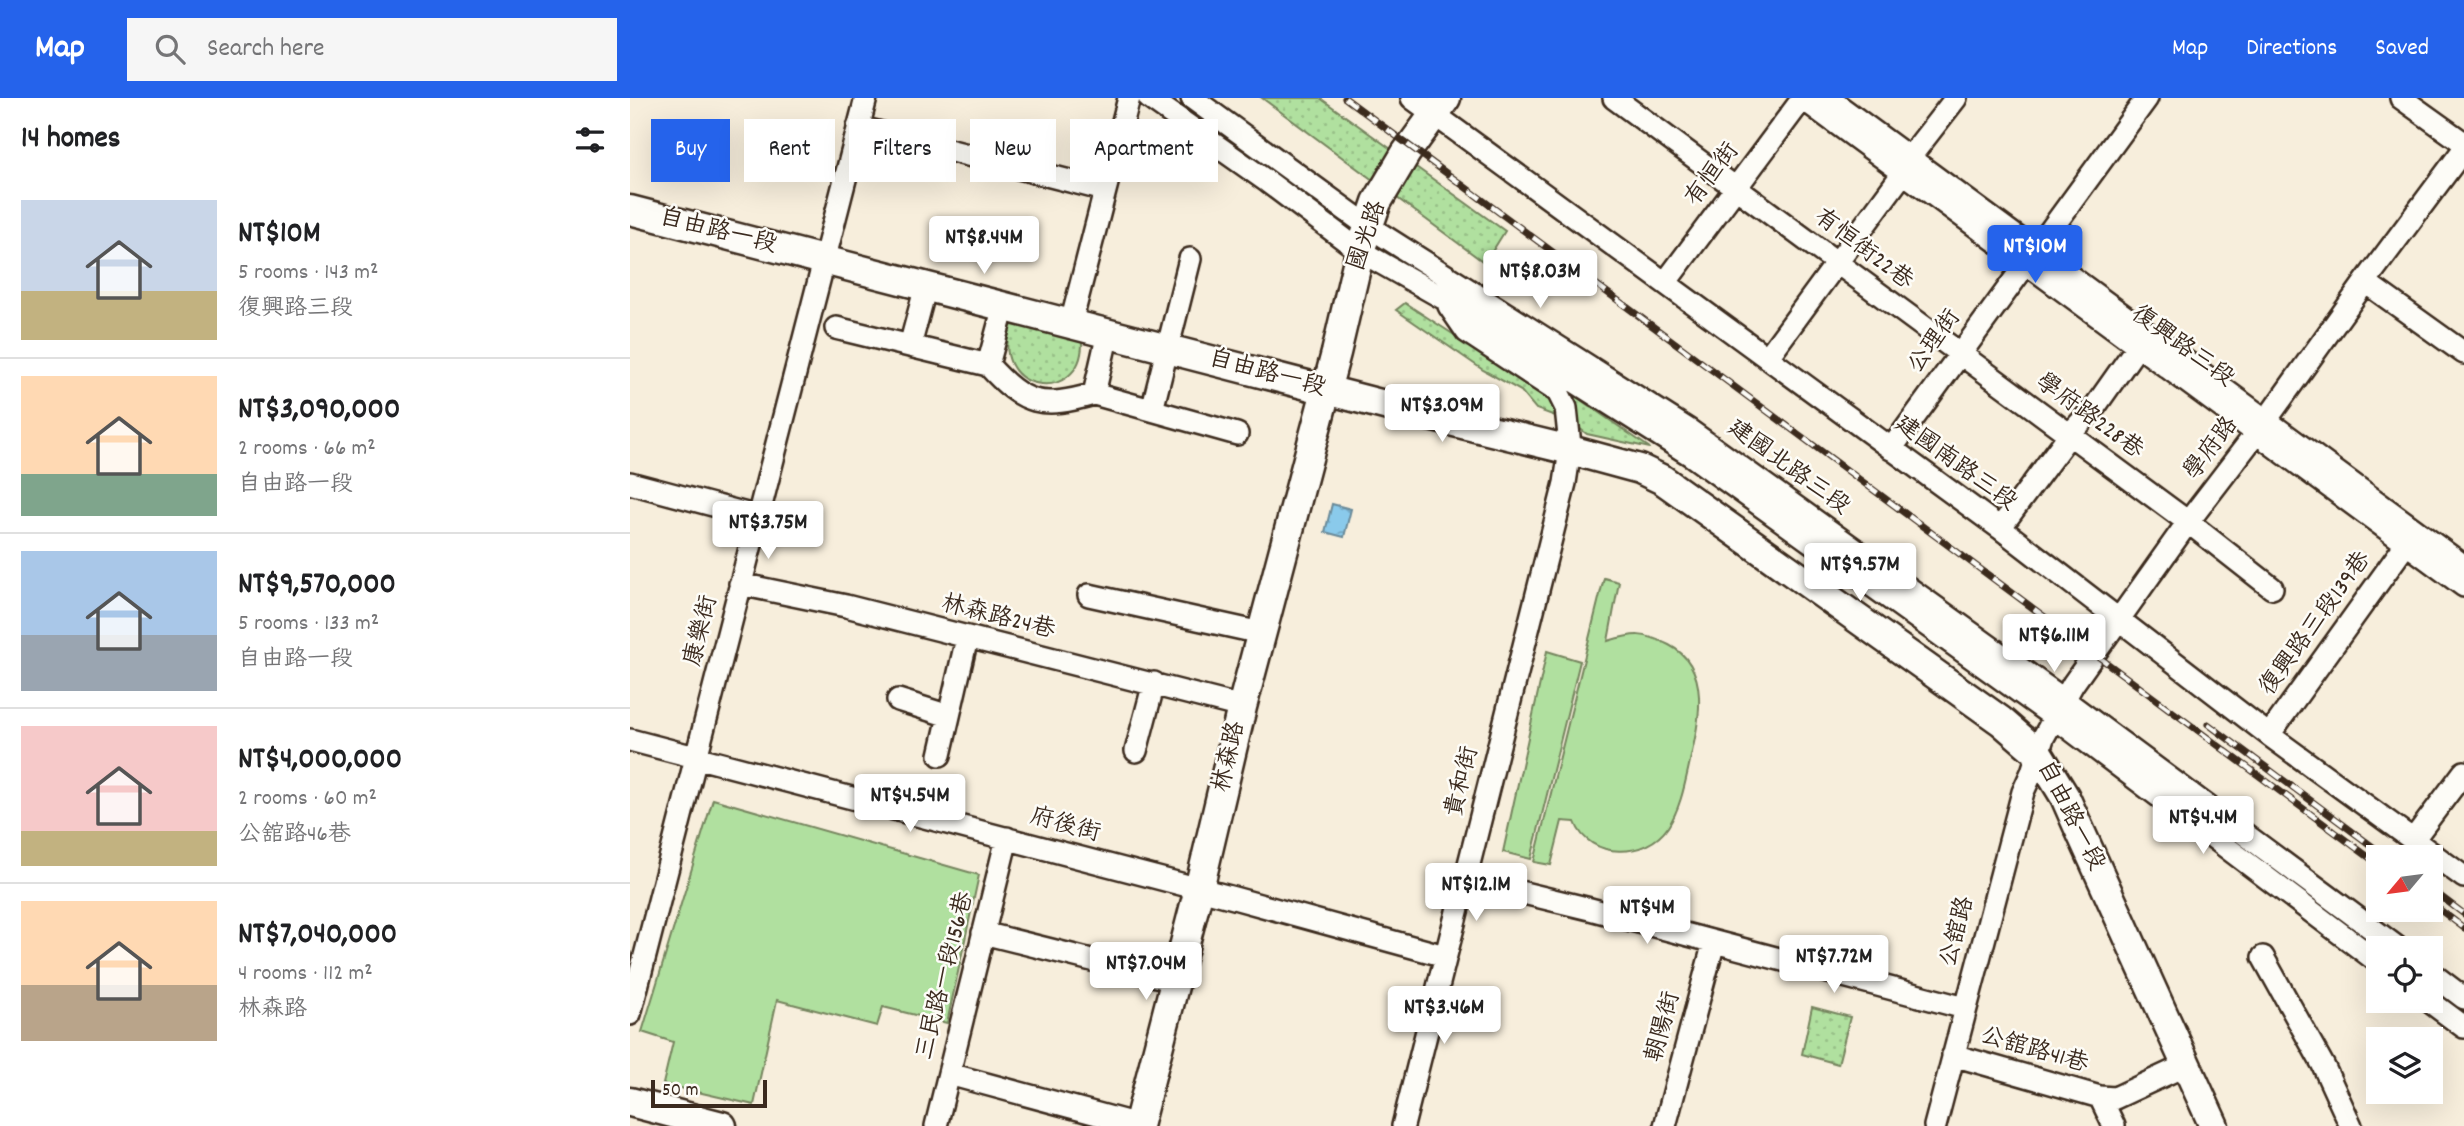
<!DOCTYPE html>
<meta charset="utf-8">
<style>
:root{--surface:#fff;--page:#f6f6f6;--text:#202124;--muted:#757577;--line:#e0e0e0;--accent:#2563eb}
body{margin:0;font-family:Dekko,"LXGW WenKai TC",sans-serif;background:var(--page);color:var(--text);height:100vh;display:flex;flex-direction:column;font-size:26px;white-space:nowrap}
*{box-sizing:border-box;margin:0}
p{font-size:23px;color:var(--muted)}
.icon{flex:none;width:38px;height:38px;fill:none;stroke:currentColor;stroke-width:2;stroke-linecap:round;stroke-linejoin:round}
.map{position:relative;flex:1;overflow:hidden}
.sheet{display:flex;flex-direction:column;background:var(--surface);width:630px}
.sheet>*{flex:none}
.top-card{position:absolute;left:21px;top:21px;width:665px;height:63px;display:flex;gap:14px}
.needle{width:46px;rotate:241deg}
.tools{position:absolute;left:1736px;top:747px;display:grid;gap:14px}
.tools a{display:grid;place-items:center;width:77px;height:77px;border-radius:0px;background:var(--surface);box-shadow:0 7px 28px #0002;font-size:35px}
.scale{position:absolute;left:21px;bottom:18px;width:116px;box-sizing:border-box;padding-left:7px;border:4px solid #3b2a1e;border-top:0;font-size:19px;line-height:24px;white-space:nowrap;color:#3b2a1e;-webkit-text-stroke:5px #fdfcf7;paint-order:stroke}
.price{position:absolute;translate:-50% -60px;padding:0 16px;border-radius:7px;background:#fff;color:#222;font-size:23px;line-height:46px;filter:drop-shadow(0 2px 4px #0008)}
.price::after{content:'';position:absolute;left:50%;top:42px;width:21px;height:16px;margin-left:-10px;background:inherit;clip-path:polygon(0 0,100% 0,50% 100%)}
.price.on{background:var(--accent);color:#fff}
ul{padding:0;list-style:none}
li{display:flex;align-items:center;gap:21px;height:175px;padding:0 21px}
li+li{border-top:2px solid var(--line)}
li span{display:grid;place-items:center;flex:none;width:196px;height:140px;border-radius:0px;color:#555}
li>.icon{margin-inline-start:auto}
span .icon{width:84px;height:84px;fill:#fffc;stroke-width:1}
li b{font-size:30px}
h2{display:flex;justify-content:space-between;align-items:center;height:84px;padding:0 21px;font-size:30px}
.pill{padding:0 24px;border-radius:0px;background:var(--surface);box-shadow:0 7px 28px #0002;font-size:24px;line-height:63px}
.pill.on{background:var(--accent);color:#fff}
header{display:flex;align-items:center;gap:42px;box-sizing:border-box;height:98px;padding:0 35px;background:var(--accent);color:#fff}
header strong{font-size:33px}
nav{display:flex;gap:38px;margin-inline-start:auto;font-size:24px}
.search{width:490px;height:63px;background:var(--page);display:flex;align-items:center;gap:18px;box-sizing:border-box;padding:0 24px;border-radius:0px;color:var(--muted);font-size:26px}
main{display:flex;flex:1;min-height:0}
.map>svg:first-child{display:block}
.grass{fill:url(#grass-dots);stroke:#76855e;stroke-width:2}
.pitch{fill:#b0e09f;stroke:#76855e;stroke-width:2}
.water{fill:url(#water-ripples);stroke:#6a8a99;stroke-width:2}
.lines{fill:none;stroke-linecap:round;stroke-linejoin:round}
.minor-casing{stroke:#3b2a1e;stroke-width:26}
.major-casing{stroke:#3b2a1e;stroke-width:33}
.minor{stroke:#fdfcf7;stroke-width:21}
.major{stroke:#fdfcf7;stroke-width:28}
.rail-casing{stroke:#3b2a1e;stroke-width:7}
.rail{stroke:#fdfcf7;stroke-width:4.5;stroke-dasharray:13;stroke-linecap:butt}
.labels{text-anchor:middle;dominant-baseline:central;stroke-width:5;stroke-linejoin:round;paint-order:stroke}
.street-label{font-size:24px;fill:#3b2a1e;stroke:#fdfcf7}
</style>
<header>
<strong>Map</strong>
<div class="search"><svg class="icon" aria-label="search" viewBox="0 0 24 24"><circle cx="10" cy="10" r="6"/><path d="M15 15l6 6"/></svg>Search here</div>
<nav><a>Map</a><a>Directions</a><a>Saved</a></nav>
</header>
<main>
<section class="sheet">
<h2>14 homes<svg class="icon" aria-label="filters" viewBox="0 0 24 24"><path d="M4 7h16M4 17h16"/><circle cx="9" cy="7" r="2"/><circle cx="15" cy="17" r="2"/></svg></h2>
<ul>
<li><span style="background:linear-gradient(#c9d6e8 65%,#c2b280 0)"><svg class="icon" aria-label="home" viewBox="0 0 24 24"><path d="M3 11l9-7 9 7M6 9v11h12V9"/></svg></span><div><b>NT$10M</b><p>5 rooms · 143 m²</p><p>復興路三段</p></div></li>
<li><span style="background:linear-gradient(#ffd9b3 70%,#7fa58c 0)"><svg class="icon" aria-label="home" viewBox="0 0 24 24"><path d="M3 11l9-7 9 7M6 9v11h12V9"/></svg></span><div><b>NT$3,090,000</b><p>2 rooms · 66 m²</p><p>自由路一段</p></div></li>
<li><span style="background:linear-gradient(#a9c7e8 60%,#9aa5b1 0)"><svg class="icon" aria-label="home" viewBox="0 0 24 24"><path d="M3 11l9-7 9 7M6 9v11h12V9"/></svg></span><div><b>NT$9,570,000</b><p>5 rooms · 133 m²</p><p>自由路一段</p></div></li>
<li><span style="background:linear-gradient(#f6c9c9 75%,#c2b280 0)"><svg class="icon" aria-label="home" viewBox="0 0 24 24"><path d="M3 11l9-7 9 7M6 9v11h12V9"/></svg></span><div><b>NT$4,000,000</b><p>2 rooms · 60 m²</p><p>公舘路46巷</p></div></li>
<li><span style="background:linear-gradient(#ffd9b3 60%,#b9a48a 0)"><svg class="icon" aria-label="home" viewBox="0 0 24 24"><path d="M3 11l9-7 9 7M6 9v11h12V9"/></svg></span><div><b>NT$7,040,000</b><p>4 rooms · 112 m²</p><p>林森路</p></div></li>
</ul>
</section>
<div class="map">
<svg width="1834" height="1028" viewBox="0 0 1834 1028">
<defs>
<pattern id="grass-dots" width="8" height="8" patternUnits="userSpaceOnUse" patternTransform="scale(1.75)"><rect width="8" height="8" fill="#b0e09f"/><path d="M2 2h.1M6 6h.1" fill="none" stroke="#98c088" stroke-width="1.8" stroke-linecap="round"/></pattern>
<pattern id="water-ripples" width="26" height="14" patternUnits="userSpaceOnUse" patternTransform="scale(1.75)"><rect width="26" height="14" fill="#8acaeb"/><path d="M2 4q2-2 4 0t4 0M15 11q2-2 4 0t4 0" fill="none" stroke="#72a4be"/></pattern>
</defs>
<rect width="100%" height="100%" fill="#f7eedc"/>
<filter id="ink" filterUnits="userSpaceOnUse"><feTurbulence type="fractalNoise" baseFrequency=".0143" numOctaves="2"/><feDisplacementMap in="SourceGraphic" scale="14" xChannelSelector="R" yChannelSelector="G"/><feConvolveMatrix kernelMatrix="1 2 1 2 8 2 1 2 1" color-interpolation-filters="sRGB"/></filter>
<g filter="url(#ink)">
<path class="grass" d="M632 0H690L875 133 855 165Z
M775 205 920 299 928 319 906 311 891 293 853 272 766 212Z
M383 223 452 244C453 310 353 295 383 223Z
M942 296 1020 350 957 336 945 327Z
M1182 909 1220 919 1208 966 1172 956Z"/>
<path class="pitch" d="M974 480 989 484 978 543C1005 535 1013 534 1039 547 1082 569 1069 624 1060 663 1055 685 1051 709 1038 729 1017 761 959 762 945 724L932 723 921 767 904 764Z
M917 553 950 563 901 761 873 754Z
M83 701 349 777 317 925 253 909 247 928 147 902 124 1007 33 986 43 944 12 934Z"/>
<path class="water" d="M702 406 721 411 714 439 695 434Z"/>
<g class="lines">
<defs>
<path id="minor" d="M519 0 638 84 730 153 813 200 1062 358 1424 619 1748 864
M562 0 738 128 1059 332 1433 601 1768 850
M782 0 1370 430 1639 637 1834 779
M984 0 1558 424 1642 490
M1172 0 1834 488
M1198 0 1834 468
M1771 0 1834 45
M228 29 475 92
M1280 59 1326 0
M1735 184 1834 255
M1035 185 1173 0
M374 208 358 267C394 307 412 311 464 296L478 235
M441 225 499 0
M206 230 358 267
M280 248 296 188
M1137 260 1273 75
M464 296 607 336
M522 312 560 161
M1261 351 1517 0
M0 385 128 419
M1370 430 1439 337 1464 310 1507 249
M110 486 216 508 612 609
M459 497 631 535
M268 602 319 618
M1639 637 1776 446
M0 642 604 800 815 858
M506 653 524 585
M310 657 337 540
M1783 742 1834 674
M836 781 960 811 1335 910
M353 835 546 883
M1633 859 1693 967 1721 1028
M1801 875 1834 900
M1799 903 1834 929
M0 916 236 0
M1323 957 1470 999
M319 976 508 1027
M306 1028 377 740
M773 1028 935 385 940 352 939 338 936 310 928 294 837 234 819 208
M1035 1028 1084 844
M1305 1028 1393 694 1402 674 1413 640 1443 586 1558 424 1637 321 1735 184 1834 51
M1484 1028 1470 999 1485 1000 1556 967"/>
<path id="major" d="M0 112 766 310 940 352 1010 371 1033 382 1371 623 1408 655 1435 699 1446 724 1584 1028
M0 1004 92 1028
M508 1028 569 791 612 609 706 255 730 153 747 104 776 55 816 0"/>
</defs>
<use href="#minor" class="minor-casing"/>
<use href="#major" class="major-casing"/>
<use href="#minor" class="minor"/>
<use href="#major" class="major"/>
<defs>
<path id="rail" d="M715 0 1748 766
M1578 626 1758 760
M1801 791 1834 816
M1801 805 1834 830"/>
</defs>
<use href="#rail" class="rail-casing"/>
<use href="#rail" class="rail"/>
</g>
</g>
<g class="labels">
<g class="street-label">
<text transform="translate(1083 77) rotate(-53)">有恒街</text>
<text transform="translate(88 134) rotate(14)">自由路一段</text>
<text transform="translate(738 138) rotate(-71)">國光路</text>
<text transform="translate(1233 152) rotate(37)">有恒街22巷</text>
<text transform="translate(1305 244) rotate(-54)">公理街</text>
<text transform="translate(1552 249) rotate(36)">復興路三段</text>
<text transform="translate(637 276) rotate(15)">自由路一段</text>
<text transform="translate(1459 319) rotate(36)">學府路228巷</text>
<text transform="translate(1582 351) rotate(-53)">學府路</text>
<text transform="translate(1325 366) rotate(36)">建國南路三段</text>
<text transform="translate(1158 370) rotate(36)">建國北路三段</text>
<text transform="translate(368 520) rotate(14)">林森路24巷</text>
<text transform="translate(1686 526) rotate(-54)">復興路三段139巷</text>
<text transform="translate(72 533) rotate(-76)">康樂街</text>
<text transform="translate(600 659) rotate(-77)">林森路</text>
<text transform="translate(833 684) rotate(-76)">貴和街</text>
<text transform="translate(1440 718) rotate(63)">自由路一段</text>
<text transform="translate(435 728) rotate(15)">府後街</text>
<text transform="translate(1328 834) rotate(-75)">公舘路</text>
<text transform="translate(316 878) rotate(-76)">三民路一段156巷</text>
<text transform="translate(1034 929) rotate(-75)">朝陽街</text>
<text transform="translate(1404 953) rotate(16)">公舘路41巷</text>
</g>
</g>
</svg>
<div class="tools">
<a><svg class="needle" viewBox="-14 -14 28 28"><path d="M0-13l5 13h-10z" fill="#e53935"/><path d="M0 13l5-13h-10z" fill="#757577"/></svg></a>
<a><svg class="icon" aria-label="locate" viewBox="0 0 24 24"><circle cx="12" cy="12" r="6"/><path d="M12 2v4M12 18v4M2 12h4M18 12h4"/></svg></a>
<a><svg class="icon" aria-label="layers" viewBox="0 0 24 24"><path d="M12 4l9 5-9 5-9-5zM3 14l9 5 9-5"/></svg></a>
</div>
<div class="scale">50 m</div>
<b class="price" style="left:354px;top:178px">NT$8.44M</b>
<b class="price on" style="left:1405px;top:187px">NT$10M</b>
<b class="price" style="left:910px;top:212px">NT$8.03M</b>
<b class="price" style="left:812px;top:346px">NT$3.09M</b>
<b class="price" style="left:138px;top:463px">NT$3.75M</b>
<b class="price" style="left:1230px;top:505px">NT$9.57M</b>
<b class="price" style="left:1424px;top:576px">NT$6.11M</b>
<b class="price" style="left:280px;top:736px">NT$4.54M</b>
<b class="price" style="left:1573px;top:758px">NT$4.4M</b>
<b class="price" style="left:846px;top:825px">NT$12.1M</b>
<b class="price" style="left:1017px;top:848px">NT$4M</b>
<b class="price" style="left:1204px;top:897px">NT$7.72M</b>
<b class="price" style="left:516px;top:904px">NT$7.04M</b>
<b class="price" style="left:814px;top:948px">NT$3.46M</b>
<div class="top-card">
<a class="pill on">Buy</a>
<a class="pill">Rent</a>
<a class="pill">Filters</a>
<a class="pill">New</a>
<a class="pill">Apartment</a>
</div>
</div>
</main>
